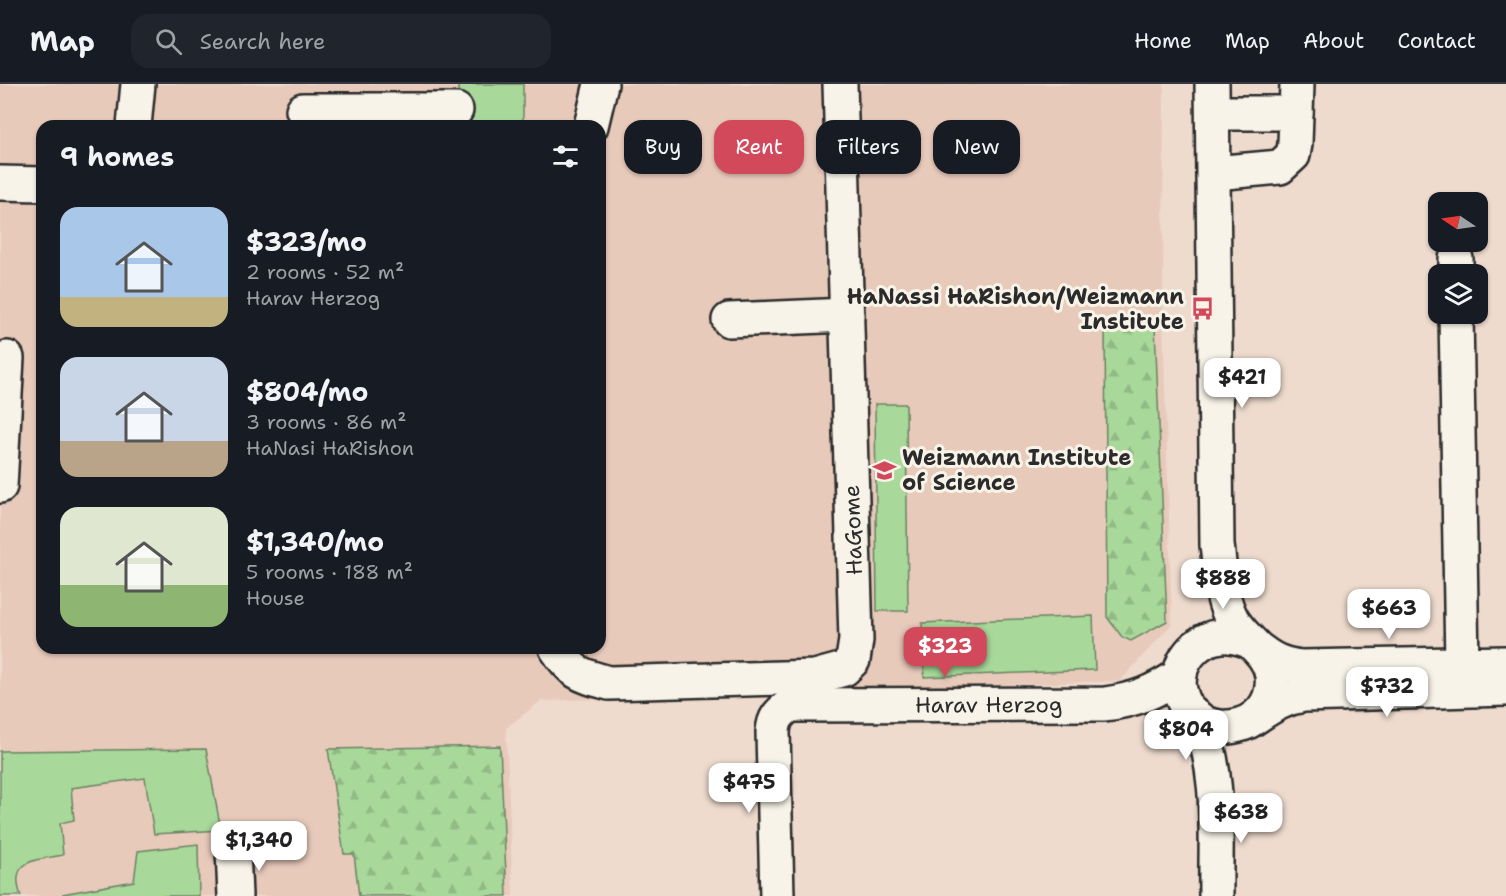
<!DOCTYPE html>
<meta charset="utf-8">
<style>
:root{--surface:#171b24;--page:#20242c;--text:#f1f3f6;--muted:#9ea1a6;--line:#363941;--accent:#d1495b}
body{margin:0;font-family:"Shantell Sans",sans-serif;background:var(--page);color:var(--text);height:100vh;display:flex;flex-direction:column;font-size:22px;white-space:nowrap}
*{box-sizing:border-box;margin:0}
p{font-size:20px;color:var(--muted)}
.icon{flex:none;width:33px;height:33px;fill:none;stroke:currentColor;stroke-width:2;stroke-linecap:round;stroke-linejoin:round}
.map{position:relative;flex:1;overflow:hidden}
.side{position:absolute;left:36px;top:36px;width:570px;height:534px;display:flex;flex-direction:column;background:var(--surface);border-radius:18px;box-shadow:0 2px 4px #0004}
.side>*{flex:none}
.top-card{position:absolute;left:624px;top:36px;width:570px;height:54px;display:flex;gap:12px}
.needle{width:39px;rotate:283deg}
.fabs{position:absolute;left:1428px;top:108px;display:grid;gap:12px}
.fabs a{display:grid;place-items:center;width:60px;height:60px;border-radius:12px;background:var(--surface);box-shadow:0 2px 4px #0004;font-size:30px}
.price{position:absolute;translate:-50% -51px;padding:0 14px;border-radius:12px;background:#fff;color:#222;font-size:20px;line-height:39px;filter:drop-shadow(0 2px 3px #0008)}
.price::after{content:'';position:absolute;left:50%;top:36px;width:18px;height:14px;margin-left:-9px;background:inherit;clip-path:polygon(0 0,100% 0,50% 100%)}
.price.current{background:var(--accent);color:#fff}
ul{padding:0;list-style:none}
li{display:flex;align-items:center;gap:18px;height:150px;padding:0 24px}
li span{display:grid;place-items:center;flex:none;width:168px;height:120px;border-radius:18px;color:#555}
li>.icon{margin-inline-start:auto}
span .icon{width:72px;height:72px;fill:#fffc;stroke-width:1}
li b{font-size:26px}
h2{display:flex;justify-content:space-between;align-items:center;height:72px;padding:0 24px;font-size:26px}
.chip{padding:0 21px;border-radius:18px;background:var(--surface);box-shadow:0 2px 4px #0004;font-size:21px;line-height:54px}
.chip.current{background:var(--accent);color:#fff}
header{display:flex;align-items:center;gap:36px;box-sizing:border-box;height:84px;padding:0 30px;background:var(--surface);border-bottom:2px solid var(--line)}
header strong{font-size:28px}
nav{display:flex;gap:33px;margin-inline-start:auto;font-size:21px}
.search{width:420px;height:54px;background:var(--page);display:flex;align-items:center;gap:15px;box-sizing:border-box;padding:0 21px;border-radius:18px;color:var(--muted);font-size:22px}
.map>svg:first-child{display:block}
.built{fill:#e8cabb;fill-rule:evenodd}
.forest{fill:url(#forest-firs);stroke:#6a8262;stroke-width:1.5}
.park{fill:#a8d99a;stroke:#6a8262;stroke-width:1.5}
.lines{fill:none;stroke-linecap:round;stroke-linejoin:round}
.minor-casing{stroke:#2b2b2b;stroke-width:38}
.minor{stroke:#f7f3e8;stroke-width:33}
.labels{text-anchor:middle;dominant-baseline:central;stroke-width:6;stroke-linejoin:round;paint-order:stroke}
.poi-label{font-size:22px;font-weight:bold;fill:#2b2b2b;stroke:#f7f3e8;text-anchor:end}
.street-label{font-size:22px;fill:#2b2b2b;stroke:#f7f3e8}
</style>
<header>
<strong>Map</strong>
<div class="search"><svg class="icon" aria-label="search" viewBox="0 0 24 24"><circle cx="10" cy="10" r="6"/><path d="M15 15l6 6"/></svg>Search here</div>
<nav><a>Home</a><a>Map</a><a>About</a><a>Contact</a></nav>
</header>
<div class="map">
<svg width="1506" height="812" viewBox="0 0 1506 812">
<defs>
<pattern id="forest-firs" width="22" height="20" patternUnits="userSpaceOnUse" patternTransform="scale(1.5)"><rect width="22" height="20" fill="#a8d99a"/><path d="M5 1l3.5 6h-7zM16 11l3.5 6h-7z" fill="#91ba85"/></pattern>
</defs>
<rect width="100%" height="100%" fill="#eedbce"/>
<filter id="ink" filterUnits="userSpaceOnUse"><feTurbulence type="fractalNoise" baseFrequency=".0167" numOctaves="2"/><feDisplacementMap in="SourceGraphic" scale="12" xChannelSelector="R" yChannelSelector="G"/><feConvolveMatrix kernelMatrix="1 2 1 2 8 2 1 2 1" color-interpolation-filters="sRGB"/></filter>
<g filter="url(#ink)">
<path class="built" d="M0 0H1164L1163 233 1172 540 1120 597 541 617 506 644 513 812H0ZM42 42H600V564H42Z"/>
<path class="forest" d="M1155 242 1167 537 1131 557 1122 553 1107 533 1105 243Z
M500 662 507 812H359L354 770H344L328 665Z"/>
<path class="park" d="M458 0H523V42H459Z
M875 320H906L908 527H877Z
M1093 532 1095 586 924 593 922 539Z
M206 665 221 746 154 750 145 694 71 704 74 736 60 739 63 771C36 776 8 775 21 812H0V667Z
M198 760 199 812H63V810L134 797 138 767Z"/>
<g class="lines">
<defs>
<g id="minor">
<path d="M1212 0 1217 461C1220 483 1220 509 1229 529 1238 554 1269 565 1272 592 1278 650 1192 664 1180 606 1175 579 1196 554 1222 552 1232 551 1240 554 1249 557"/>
<path d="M303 26H456"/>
<path d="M1213 29H1296"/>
<path d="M134 42 138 0"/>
<path d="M591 42 601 0"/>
<path d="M1214 89 1280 83 1293 71 1295 60 1297 0"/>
<path d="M0 99 42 100"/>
<path d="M1456 175V190"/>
<path d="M1456 230 1462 580"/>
<path d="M729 236 847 231"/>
<path d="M0 402 7 274"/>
<path d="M556 564C573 590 580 591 609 599L815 593 844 585 853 576 856 556 840 0"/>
<path d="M1261 567C1274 577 1284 581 1301 583L1506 579"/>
<path d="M1257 632C1273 621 1285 614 1304 611L1506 605"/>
<path d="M1198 634C1222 690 1215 752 1216 812"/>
<path d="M233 765 235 812"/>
<path id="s1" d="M777 812 773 648C774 634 779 629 790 621L1105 620C1136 616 1154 608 1180 591"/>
</g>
</defs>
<use href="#minor" class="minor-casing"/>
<use href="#minor" class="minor"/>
</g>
</g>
<defs>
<symbol id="bus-bare" viewBox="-9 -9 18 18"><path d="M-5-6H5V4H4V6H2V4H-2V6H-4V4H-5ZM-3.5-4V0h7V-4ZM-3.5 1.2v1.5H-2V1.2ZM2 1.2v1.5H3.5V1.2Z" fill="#d1495b" stroke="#f7f3e8" stroke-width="2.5" paint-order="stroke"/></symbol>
<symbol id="university-bare" viewBox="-9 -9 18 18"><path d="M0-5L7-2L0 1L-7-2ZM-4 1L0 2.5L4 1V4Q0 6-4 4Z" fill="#d1495b" stroke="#f7f3e8" stroke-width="2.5" paint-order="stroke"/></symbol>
</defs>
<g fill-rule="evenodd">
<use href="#bus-bare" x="1186" y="208" width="33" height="33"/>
<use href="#university-bare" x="868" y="370" width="33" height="33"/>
</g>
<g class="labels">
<g class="poi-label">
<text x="1184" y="212">HaNassi HaRishon/Weizmann<tspan x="1184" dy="25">Institute</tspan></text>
<text x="902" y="373" text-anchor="start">Weizmann Institute<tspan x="902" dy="25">of Science</tspan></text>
</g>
<g class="street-label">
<text transform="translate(853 446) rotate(-92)">HaGome</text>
<text stroke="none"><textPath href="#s1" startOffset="396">Harav Herzog</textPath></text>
</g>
</g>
</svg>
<div class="fabs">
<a><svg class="needle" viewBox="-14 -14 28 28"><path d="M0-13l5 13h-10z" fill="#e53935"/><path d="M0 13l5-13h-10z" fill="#9ea1a6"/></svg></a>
<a><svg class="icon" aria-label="layers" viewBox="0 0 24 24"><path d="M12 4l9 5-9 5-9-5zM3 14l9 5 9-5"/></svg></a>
</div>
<b class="price" style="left:1242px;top:325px">$421</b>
<b class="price" style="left:1223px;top:526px">$888</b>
<b class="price" style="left:1389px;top:556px">$663</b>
<b class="price current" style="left:945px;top:594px">$323</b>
<b class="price" style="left:1387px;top:634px">$732</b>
<b class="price" style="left:1186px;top:677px">$804</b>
<b class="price" style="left:749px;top:730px">$475</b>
<b class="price" style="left:1241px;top:760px">$638</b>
<b class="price" style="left:259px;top:788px">$1,340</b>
<div class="top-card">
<a class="chip">Buy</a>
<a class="chip current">Rent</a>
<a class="chip">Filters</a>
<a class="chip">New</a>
</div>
<section class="side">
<h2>9 homes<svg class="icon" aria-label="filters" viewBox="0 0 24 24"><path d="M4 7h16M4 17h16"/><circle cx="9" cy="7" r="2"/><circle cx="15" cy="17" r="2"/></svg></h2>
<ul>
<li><span style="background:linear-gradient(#a9c7e8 75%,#c2b280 0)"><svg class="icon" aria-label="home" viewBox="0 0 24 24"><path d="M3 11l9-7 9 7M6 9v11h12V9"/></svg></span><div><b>$323/mo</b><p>2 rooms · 52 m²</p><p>Harav Herzog</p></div></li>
<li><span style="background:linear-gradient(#c9d6e8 70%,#b9a48a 0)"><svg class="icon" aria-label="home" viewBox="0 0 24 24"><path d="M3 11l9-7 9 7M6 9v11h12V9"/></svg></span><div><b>$804/mo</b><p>3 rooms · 86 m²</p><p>HaNasi HaRishon</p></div></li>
<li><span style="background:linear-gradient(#dfe7d0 65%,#8fb573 0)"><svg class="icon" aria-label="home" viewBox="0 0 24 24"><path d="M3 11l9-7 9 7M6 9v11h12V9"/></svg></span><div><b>$1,340/mo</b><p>5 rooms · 188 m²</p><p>House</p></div></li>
</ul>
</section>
</div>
